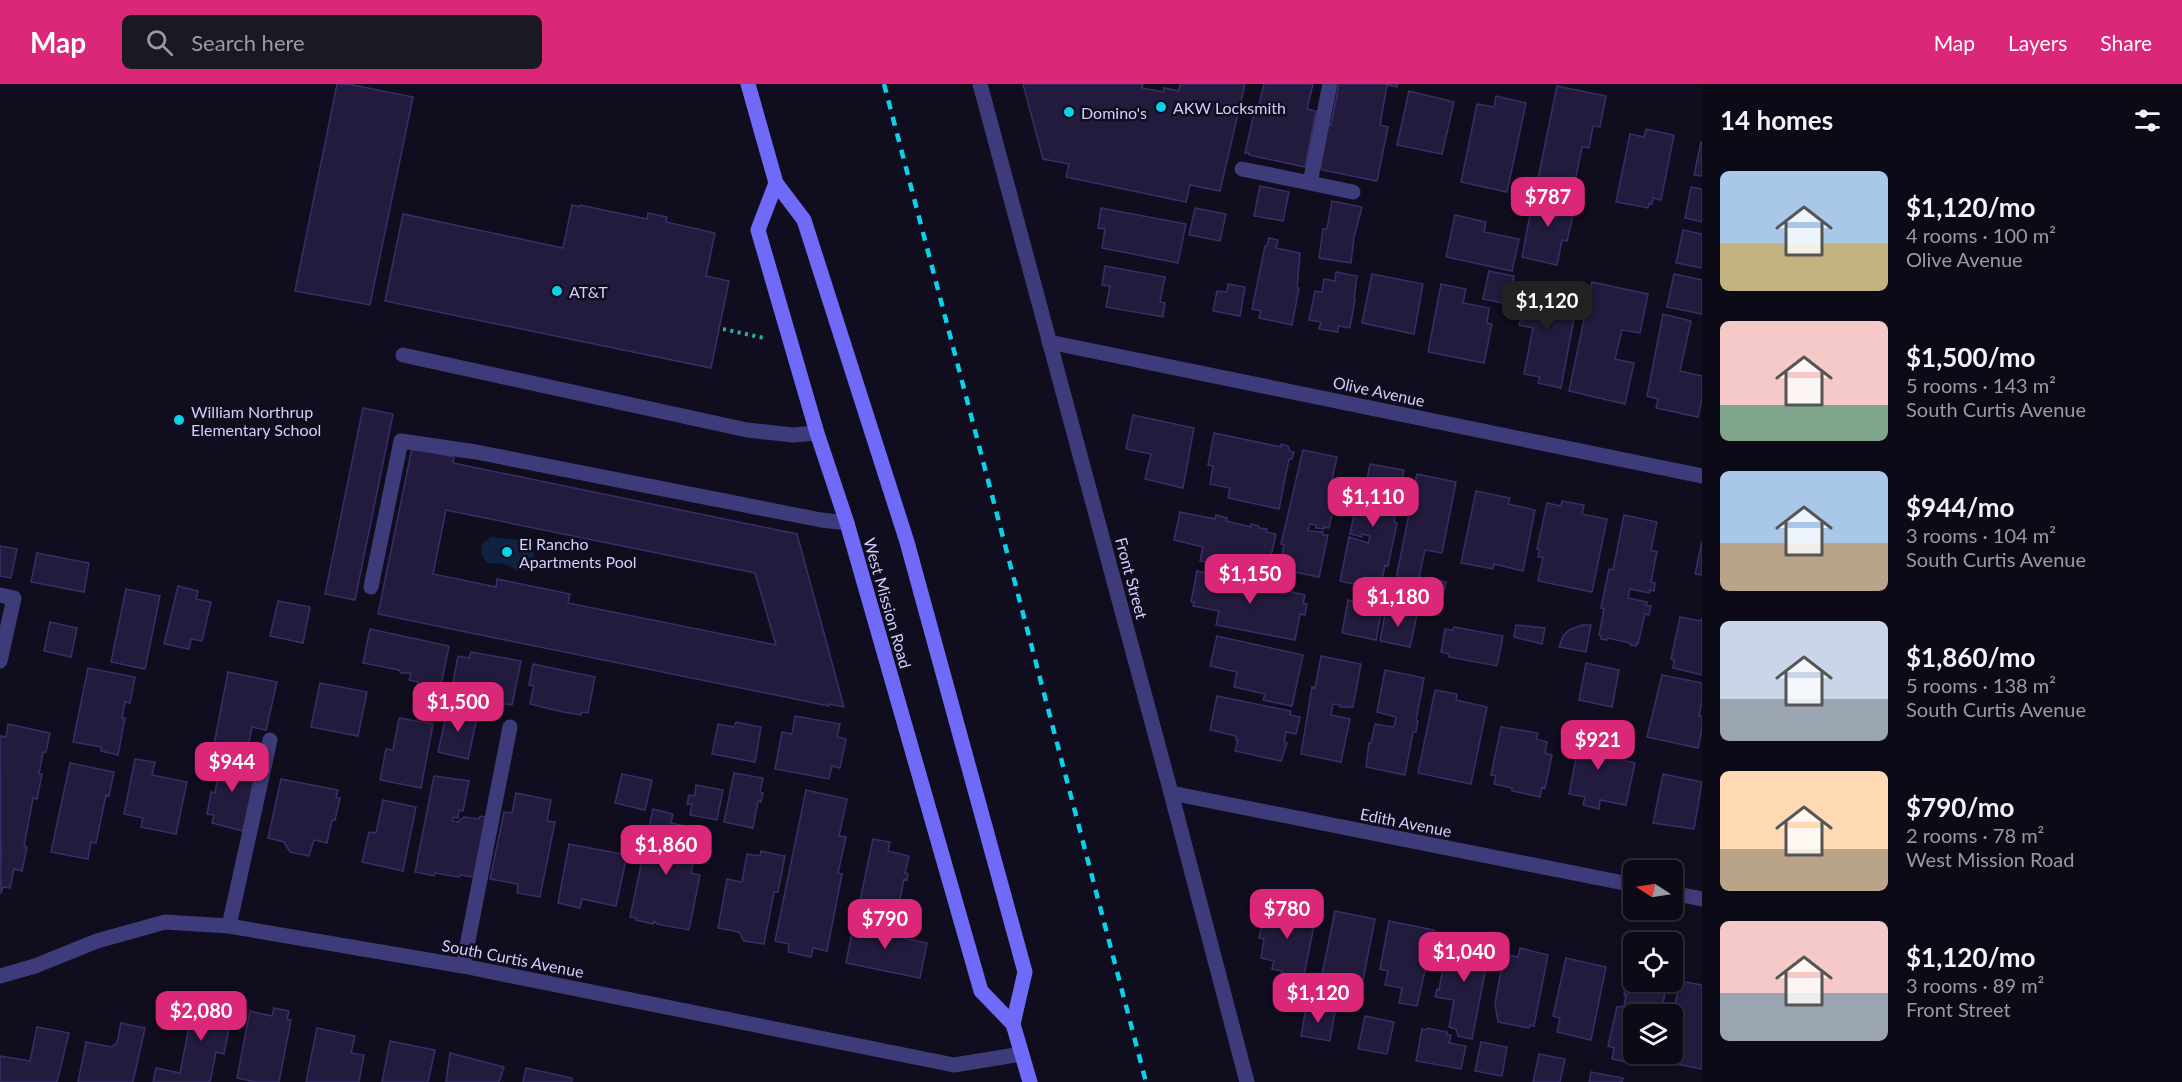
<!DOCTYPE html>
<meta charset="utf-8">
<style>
:root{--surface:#0c0a16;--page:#1a1823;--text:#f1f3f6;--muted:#9a9aa1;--line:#2c2b35;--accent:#db2777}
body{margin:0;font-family:Lato,sans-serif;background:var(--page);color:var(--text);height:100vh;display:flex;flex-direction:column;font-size:22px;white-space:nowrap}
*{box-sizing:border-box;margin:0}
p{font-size:20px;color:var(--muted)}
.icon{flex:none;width:33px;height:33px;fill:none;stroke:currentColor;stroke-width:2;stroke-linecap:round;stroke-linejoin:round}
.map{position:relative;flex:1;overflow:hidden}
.panel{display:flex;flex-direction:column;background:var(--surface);width:480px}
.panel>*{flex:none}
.needle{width:39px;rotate:282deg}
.fabs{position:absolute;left:1623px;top:776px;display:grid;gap:12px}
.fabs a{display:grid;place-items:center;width:60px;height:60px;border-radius:9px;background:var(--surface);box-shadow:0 3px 9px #0003,0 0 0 2px var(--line);font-size:30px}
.price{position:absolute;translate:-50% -51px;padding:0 14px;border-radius:12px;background:var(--accent);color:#fff;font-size:20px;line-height:39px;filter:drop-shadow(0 2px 3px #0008)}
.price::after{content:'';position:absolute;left:50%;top:36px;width:18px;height:14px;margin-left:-9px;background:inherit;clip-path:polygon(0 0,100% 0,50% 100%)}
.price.on{background:#222;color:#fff}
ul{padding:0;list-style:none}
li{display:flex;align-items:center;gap:18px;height:150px;padding:0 18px}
li span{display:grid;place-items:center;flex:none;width:168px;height:120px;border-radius:9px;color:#555}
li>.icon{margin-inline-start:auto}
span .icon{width:72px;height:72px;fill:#fffc;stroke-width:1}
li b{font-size:26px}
h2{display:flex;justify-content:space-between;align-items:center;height:72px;padding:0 18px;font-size:26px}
header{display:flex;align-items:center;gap:36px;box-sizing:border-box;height:84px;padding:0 30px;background:var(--accent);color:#fff}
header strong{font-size:28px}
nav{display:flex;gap:33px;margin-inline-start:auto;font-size:21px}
.search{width:420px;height:54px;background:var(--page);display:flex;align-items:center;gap:15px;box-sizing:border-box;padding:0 21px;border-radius:9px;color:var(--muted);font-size:22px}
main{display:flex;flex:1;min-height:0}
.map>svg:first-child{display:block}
.water{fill:#0f2241}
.building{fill:#221b3e;stroke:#3a2e69;stroke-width:1.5;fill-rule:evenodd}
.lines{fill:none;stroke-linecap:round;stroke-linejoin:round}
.path{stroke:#34aaa4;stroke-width:4;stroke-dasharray:3 4.5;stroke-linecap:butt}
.service{stroke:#3e3b7b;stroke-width:15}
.minor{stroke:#3e3b7b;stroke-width:15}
.secondary{stroke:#6f6af7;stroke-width:15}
.rail{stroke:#0dd1e9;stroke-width:4.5;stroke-dasharray:9 8;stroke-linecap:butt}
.poi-dot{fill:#0dd1e9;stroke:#100d1e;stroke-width:2}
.labels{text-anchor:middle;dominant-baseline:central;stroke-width:5;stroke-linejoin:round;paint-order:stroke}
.poi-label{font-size:16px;fill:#d3cefc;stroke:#100d1e;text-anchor:start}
.street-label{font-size:16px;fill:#d3cefc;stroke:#100d1e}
</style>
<header>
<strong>Map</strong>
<div class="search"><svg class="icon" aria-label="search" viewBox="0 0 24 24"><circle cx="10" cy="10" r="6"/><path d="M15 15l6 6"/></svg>Search here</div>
<nav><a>Map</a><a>Layers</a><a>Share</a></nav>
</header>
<main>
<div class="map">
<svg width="1702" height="998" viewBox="0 0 1702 998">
<rect width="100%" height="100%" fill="#100d1e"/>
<path class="water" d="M491 453 521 456 532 464 535 475 532 484C516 490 517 485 503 480 498 479 492 479 487 479L482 471 481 461Z"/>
<path class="building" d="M337 0H348L413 13 370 221 295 207Z
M1023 0H1143L1142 4 1163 8 1164 4 1179 7 1180 0H1245L1220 107 1190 101 1186 118 1066 93 1069 80 1043 75Z
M1264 0H1313L1307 25 1316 27 1305 83 1249 71V69H1245L1255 25H1258Z
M1339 0H1398L1397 3 1387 1 1380 41 1388 43 1377 97 1322 86V84L1318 83 1326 39 1331 41Z
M1557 2 1606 12 1600 43 1593 42 1589 64 1582 63 1573 107 1537 100Z
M1409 7 1454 18 1442 70 1397 61Z
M1496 12 1526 19 1507 108 1461 98 1477 20 1494 23Z
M1646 45 1674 51 1661 116 1653 114 1652 120 1649 119 1648 124 1616 118 1630 50 1644 53Z
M1701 58H1702V92L1694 91Z
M1260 102 1289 108 1283 137 1254 132Z
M1691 103 1702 105V138L1685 134Z
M1534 109 1576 118 1567 157 1562 156 1557 181 1522 173Z
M1332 117 1362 123 1354 153 1351 179 1319 174 1323 145H1327Z
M572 121 579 123 580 121 647 135 648 129 667 133 666 138 715 149 706 192 729 197 711 284 385 217 403 130 563 164Z
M1101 124 1186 140 1178 179 1102 164 1105 145 1098 144Z
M1195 124 1226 130 1220 157 1189 151Z
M1455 131 1486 138 1484 148 1519 155 1512 187 1446 173Z
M1683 146 1702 150V184L1676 179Z
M1269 154 1278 156 1276 164 1300 169 1297 204H1299L1292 241 1259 234 1261 227 1252 225 1265 162H1267Z
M1105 182 1165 193 1160 218 1165 219 1163 233 1106 223 1110 202 1102 201Z
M1489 187 1514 192 1508 220 1483 215Z
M1336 188 1357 192 1354 215 1355 216 1350 244 1338 242V248L1319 245 1321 238 1309 236 1315 207 1322 208 1324 195 1335 197Z
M1372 190 1423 200 1414 250 1362 239Z
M1674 190 1702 196V230L1667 223Z
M1592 198 1648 210 1640 249 1622 246 1615 275 1634 279 1625 320 1569 307Z
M1228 200 1245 203 1240 232 1213 227 1217 207 1227 208Z
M1441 200 1466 205 1463 219 1489 224 1487 239 1492 240 1484 279 1428 268Z
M1522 201 1578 213 1561 304 1538 299 1540 293 1524 290 1533 244 1519 241 1523 225 1517 224Z
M1663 230 1691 237 1680 287 1702 292V315L1698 333 1656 324 1658 315 1647 312Z
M363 324 393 330 355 516 325 510Z
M1133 331 1194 344 1183 404 1145 395 1151 370 1126 365Z
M1214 349 1281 363V360L1288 362 1290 367 1294 368 1292 375H1289L1279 425 1228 414 1230 404 1210 400 1213 382 1208 381Z
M412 364 454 373 453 379 797 450 844 623 829 620V622L378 530ZM446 426 755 489 776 561 568 519 570 510 497 495 496 503 433 490Z
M1303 366 1337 373 1331 400 1338 402 1329 444 1324 443V445L1316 444V441L1310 440 1308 447 1323 448V451H1328L1319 493 1279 485 1284 461 1281 460Z
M1370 380 1404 386 1394 438 1397 439 1388 482 1385 481 1380 506 1340 497 1349 453 1368 459 1370 452 1362 450V453L1350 450 1359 406 1365 407Z
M1417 390 1456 398 1442 469 1425 466 1419 493 1446 498 1440 528 1407 521 1412 498 1396 495Z
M1476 407 1510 414 1508 420 1535 426 1523 487 1494 480 1493 485 1461 479Z
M1562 417 1584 421 1582 430 1607 435 1592 508 1538 497 1543 473H1538L1540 466 1537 465 1547 419 1561 422Z
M1180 428 1215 435 1216 431 1227 434 1226 437 1251 443V440L1259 442V444L1267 445 1266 448 1276 450 1271 472 1264 471V476L1260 475 1258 484 1250 483 1249 485 1240 481V483L1234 482V484L1200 477 1203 463 1174 456Z
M1624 431 1657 438 1651 466 1657 468 1651 498 1655 499 1654 507 1650 506 1649 509 1630 505 1628 514 1647 518 1646 521 1651 522 1649 531 1645 530 1638 560 1636 559V562L1630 561V559L1608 554 1607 556 1601 555V552L1599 551 1604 525 1601 524 1609 485 1613 486Z
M1702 457V491L1695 490Z
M0 462 17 465 11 494 0 492Z
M37 469 89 479 84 508 31 498Z
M1197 487 1305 511 1303 519 1307 520 1305 531 1300 530 1295 556 1216 541 1219 527 1193 522 1194 518H1191Z
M178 502 198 507 196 515 211 518 202 557 191 555 189 565 164 560Z
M126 505 160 512 145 585 111 578Z
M1348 516 1382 524 1376 556 1342 549Z
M278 517 310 523 303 559 270 552Z
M1386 524 1417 531 1410 563 1380 557Z
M1680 533 1701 537 1702 534V591L1673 584 1674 576 1671 575Z
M50 538 77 544 71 573 44 567Z
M1516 541 1545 544 1542 560 1514 553Z
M1582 541H1591L1586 568 1559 563 1563 552 1569 546Z
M1454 543 1503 552 1497 582 1449 573V570L1441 568 1445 545 1453 546Z
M370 545 449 562 440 606 417 602 418 598 409 596 411 589H401L399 586 363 579Z
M1217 552 1303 571 1292 622 1263 616 1265 610 1234 603 1237 588 1210 582Z
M471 568 521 577 512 621 493 618 492 623 465 618 466 612 451 609 458 572 469 574Z
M1321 572 1361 580 1353 623H1340V621L1333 620 1331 631 1350 635 1341 678 1301 670 1312 603 1315 604Z
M1586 579 1619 586 1612 623 1579 616Z
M533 580 595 593 588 629 582 628 581 631 563 628 530 620 534 602 529 601Z
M88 584 135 593 130 619 125 618 122 634H125L118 671 101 667V663L73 658Z
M1385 586 1424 594 1416 636 1418 637 1416 648H1413L1405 691 1366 683 1369 659H1371L1375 640 1394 643 1396 633 1377 628Z
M228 588 277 598 266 646 252 643 247 668 214 661Z
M1662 591 1702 599V617L1699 632H1702V645L1698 664 1647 653Z
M320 599 367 608 358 652 311 643Z
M1435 606 1457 610 1456 616 1487 623 1471 700 1418 689Z
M1217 612 1291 627 1290 631 1300 633 1296 650 1286 648 1284 658 1287 659 1281 677 1235 667 1238 656H1236V652L1210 646Z
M448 623 478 629 468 675 438 668Z
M795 632 840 640 837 653 846 655 840 684 832 682 829 695 775 685 782 648 792 650Z
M399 634 433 640 421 704 380 696 386 665 393 666Z
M736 638 761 643 755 678 712 670 718 640 734 643Z
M8 640 50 649 46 668H43L39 690H42L37 715 33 714 24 762 27 763 22 787 14 785 10 804 3 803 1 810 0 656 1 652 6 653Z
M1501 643 1538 649 1536 655 1547 658 1545 669 1552 671 1545 704 1542 703 1540 713 1512 707V704L1494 700 1496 692 1491 691Z
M1573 643 1605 650 1600 670 1635 679 1626 721 1600 716 1599 725 1583 721 1585 713 1569 710 1576 674 1566 673Z
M222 670 245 675 244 684 256 686 243 747 212 739 214 731 207 730 211 708 215 709Z
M135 675 155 678 152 691 187 698 176 750 141 743 143 734 124 730Z
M70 679 114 688 109 712 106 711 96 759 91 758 88 775 51 768Z
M734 689 763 694 760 708 763 709 761 718 758 717 753 744 724 738Z
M622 690 652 696 645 726 615 719Z
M1663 690 1702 698 1694 745 1653 739Z
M434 692 469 697 463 727 459 726 458 734 453 733 452 737 458 738 464 733 479 735 480 732 486 733 478 794 460 791 459 793 435 789 434 792 415 788Z
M281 695 338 706 336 714H340L335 736H332L327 759 314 756 309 772 290 768 284 758 268 754Z
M696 701 723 706 717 736 690 731 692 720H687L689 711 695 712Z
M806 706 847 715 839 752 846 753 838 789 842 790 827 867 813 864 811 873 788 868 789 860 775 857Z
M516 709 551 716 547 737 555 738 540 813 517 809 518 800 490 795 504 728 512 729Z
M383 716 416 723 403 787 362 778 369 748 376 749Z
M653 725 673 730 671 739 690 743 686 764 696 766 691 789 700 791 689 846 657 840 654 837 653 840 636 836 637 834 630 833Z
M873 755 890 758 888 767 909 772 905 789 908 790 907 796 904 795 897 829 859 821Z
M569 760 627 771 616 822 582 815 580 824 558 819Z
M761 767 785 772 778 808H774L764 860 744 857 739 848 718 844 727 795 742 798 747 770 760 772Z
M1262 810 1318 822 1299 916 1276 912 1282 887 1272 885 1274 877 1261 874 1264 855 1259 854 1262 840 1257 839Z
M1335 827 1375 835 1357 926 1345 923 1346 919 1332 916 1336 898 1350 901 1351 897 1322 891Z
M858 832 875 835 873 842 904 848 903 854 927 859 920 894 846 879 854 838H857Z
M1389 837 1434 846 1417 922 1399 919 1402 904 1385 901 1388 887 1380 885Z
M1472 854 1491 858 1472 955 1458 952 1456 945 1449 943 1454 916 1435 913 1437 905 1439 906 1447 861 1458 864 1460 856 1471 858Z
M1520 864 1548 871 1534 942 1530 941 1529 944 1498 938 1495 920 1504 870 1518 873Z
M1566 874 1606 883 1591 956 1557 948 1560 934 1553 932Z
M1631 888H1634V897H1665L1662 908 1665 909 1663 920 1660 919 1657 930H1634V969H1649L1646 978 1636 976 1635 980 1612 975 1614 964 1608 962 1617 923 1624 922 1626 911H1624L1625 905 1627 906Z
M1680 897 1702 901V985L1671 979 1676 959 1672 958V935Z
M189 913 213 917 212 920 233 924 224 970 216 968 210 998H153L156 984 180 989 189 943H184Z
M1306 923 1335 928 1330 957 1301 952Z
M274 924 289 927 287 935 291 936 279 998H255L237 994 250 927 272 932Z
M1365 932 1394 938 1387 970 1358 965Z
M121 939 145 944 133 998H78L86 958 111 963 117 959Z
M37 943 69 949 57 998H0V972L30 977Z
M317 944 355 952 351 969 364 971 359 998H306Z
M1427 944 1447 948V951H1451L1449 959 1466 962 1461 985 1416 977 1422 945 1426 946Z
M390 957 435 966 428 998H382Z
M1481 958 1507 963 1502 992 1475 987Z
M450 969 504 983 499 998H446Z
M1539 970 1565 975 1560 998H1533Z
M526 984 572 994V998H523Z
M1591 988 1623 994 1622 998H1589Z"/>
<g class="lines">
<path class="path" d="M723 245 764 254"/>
<path class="service" d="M1242 85 1310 99 1330 0
M1310 99 1353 108
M403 271 747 346 793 351 817 349
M371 503 401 357 476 368 821 436 847 439
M0 511 14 514 0 577
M229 842 270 656
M463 882 510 643"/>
<path class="minor" d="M980 0 1171 709 1247 998
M1049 258 1702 392
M1171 709 1634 801
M1672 809 1702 815
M0 892 35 882 97 857 165 838 229 842 463 882 954 981 1022 970"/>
<path class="secondary" d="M748 0 776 99 804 136 907 458 1025 888 1013 940 981 907 847 439 817 349 758 146 776 99
M1013 940 1030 998"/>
<path class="rail" d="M884 0 1146 998"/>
</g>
<g class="poi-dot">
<circle cx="1161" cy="23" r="6"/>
<circle cx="1069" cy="28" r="6"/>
<circle cx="557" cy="207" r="6"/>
<circle cx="179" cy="336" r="6"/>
<circle cx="507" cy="468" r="6"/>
</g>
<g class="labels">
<g class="poi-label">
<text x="1173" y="23">AKW Locksmith</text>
<text x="1081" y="28">Domino's</text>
<text x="569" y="207">AT&amp;T</text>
<text x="191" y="327">William Northrup<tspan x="191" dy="18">Elementary School</tspan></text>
<text x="519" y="459">El Rancho<tspan x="519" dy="18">Apartments Pool</tspan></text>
</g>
<g class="street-label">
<text transform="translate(1379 307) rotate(12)">Olive Avenue</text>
<text transform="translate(1132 494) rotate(75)">Front Street</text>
<text transform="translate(888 519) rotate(74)">West Mission Road</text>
<text transform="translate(1406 738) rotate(11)">Edith Avenue</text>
<text transform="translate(513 874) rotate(11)">South Curtis Avenue</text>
</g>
</g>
</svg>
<div class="fabs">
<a><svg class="needle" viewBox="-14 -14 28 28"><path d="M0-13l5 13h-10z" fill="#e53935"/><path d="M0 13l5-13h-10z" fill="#9a9aa1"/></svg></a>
<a><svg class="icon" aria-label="locate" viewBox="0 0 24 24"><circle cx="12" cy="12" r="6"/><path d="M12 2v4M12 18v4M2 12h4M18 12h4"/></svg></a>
<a><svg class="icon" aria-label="layers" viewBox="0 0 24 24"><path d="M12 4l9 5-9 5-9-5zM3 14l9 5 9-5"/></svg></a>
</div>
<b class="price" style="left:1548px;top:144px">$787</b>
<b class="price on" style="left:1547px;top:248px">$1,120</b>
<b class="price" style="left:1373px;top:444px">$1,110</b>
<b class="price" style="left:1250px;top:521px">$1,150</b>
<b class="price" style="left:1398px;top:544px">$1,180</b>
<b class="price" style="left:458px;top:649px">$1,500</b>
<b class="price" style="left:1598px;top:687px">$921</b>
<b class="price" style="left:232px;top:709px">$944</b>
<b class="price" style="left:666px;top:792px">$1,860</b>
<b class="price" style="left:1287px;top:856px">$780</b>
<b class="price" style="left:885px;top:866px">$790</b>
<b class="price" style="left:1464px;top:899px">$1,040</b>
<b class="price" style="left:1318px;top:940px">$1,120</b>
<b class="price" style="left:201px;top:958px">$2,080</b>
</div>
<section class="panel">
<h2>14 homes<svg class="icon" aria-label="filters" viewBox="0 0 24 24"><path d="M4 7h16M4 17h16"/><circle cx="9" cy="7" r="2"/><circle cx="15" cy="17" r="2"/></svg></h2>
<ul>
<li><span style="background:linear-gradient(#a9c7e8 60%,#c2b280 0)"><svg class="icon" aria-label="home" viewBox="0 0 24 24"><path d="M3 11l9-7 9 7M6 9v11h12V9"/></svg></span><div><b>$1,120/mo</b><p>4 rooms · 100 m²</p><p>Olive Avenue</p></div></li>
<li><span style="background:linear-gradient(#f6c9c9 70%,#7fa58c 0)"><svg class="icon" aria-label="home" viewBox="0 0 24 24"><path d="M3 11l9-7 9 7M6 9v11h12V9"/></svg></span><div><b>$1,500/mo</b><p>5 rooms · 143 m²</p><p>South Curtis Avenue</p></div></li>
<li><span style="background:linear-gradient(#a9c7e8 60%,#b9a48a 0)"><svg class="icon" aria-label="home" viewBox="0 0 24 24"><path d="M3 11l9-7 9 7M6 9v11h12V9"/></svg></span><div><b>$944/mo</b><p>3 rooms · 104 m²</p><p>South Curtis Avenue</p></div></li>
<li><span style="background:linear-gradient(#c9d6e8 65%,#9aa5b1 0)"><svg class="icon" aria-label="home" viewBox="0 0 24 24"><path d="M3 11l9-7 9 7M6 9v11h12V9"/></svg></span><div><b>$1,860/mo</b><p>5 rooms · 138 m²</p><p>South Curtis Avenue</p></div></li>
<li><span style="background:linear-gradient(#ffd9b3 65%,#b9a48a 0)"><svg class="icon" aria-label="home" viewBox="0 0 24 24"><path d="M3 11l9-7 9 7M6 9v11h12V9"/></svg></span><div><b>$790/mo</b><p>2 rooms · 78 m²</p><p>West Mission Road</p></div></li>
<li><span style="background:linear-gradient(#f6c9c9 60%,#9aa5b1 0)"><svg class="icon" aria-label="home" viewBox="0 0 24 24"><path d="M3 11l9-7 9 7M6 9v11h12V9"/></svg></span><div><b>$1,120/mo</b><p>3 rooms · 89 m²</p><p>Front Street</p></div></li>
</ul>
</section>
</main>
